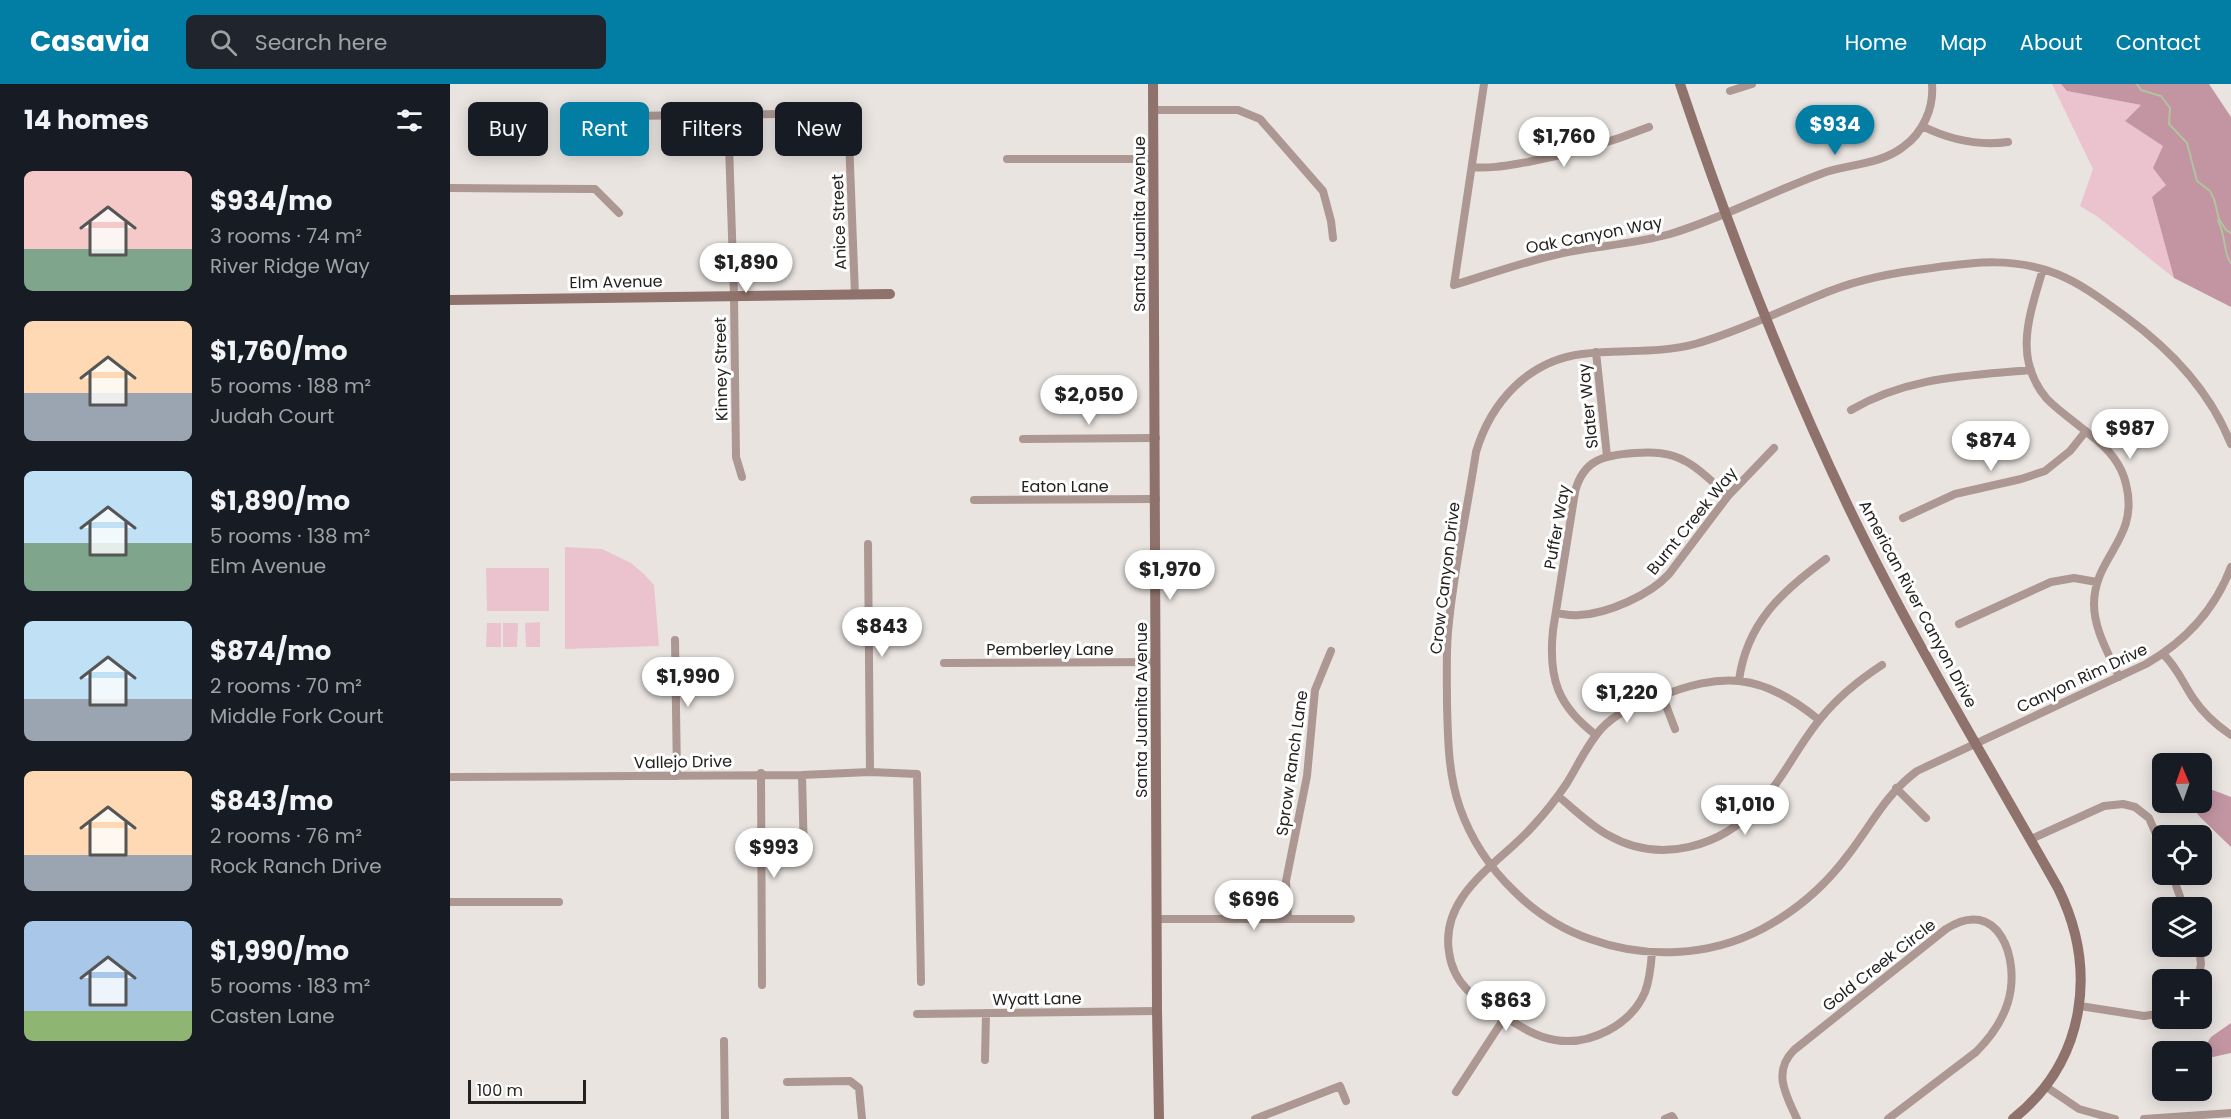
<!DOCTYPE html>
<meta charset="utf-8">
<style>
:root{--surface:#171b24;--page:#20242c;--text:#f1f3f6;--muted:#9ea1a6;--accent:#027da4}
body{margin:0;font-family:Poppins,sans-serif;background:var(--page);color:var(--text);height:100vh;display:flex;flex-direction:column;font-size:22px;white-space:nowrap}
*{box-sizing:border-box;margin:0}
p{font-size:20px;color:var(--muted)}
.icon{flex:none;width:33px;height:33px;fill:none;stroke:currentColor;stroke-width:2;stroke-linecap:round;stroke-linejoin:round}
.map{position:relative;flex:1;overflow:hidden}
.sheet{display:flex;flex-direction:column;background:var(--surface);width:450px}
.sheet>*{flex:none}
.banner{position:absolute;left:18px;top:18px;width:570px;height:54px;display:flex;gap:12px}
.needle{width:39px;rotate:358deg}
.controls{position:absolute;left:1702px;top:669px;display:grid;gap:12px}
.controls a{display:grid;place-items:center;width:60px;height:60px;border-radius:9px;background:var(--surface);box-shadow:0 3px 15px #0003;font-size:30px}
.scale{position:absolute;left:18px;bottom:15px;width:118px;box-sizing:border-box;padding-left:6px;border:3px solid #232220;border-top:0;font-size:16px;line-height:21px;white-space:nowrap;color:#232220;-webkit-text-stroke:4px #fff;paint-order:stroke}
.price{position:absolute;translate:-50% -51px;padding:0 14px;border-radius:21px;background:#fff;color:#222;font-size:20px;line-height:39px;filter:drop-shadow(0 2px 3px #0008)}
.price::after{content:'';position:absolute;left:50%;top:36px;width:18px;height:14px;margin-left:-9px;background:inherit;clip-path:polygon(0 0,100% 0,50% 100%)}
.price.current{background:var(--accent);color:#fff}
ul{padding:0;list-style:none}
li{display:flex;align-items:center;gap:18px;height:150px;padding:0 24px}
li span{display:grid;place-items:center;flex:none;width:168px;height:120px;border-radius:9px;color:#555}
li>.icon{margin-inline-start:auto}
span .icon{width:72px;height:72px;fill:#fffc;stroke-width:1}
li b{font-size:26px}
h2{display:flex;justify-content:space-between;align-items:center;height:72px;padding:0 24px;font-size:26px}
.chip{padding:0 21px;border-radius:9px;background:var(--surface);box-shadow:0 3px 15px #0003;font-size:21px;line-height:54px}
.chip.current{background:var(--accent);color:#fff}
header{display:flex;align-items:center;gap:36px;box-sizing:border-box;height:84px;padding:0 30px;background:var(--accent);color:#fff}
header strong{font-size:28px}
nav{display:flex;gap:33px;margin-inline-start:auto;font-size:21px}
.search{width:420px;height:54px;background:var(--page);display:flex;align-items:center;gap:15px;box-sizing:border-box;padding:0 21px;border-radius:9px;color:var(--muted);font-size:22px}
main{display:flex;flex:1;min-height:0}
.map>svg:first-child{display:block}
.green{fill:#eac3ce}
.forest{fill:#c395a2}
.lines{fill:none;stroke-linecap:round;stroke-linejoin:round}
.stream{stroke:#b0c49e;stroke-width:2}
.street{stroke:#ac9792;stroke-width:8}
.secondary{stroke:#8f726b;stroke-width:10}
.labels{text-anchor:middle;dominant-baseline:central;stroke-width:6;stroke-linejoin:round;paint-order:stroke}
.street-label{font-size:16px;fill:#232220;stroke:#fff}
</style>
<header>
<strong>Casavia</strong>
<div class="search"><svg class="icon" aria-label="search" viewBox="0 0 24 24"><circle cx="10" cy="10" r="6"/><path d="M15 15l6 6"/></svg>Search here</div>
<nav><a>Home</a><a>Map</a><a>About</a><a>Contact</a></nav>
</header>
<main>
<section class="sheet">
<h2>14 homes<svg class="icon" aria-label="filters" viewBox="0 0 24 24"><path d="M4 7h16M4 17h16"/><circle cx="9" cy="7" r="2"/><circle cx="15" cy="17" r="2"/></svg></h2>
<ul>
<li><span style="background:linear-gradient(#f6c9c9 65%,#7fa58c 0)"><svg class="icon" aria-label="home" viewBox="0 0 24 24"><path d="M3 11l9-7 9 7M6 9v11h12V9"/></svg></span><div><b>$934/mo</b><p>3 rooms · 74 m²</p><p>River Ridge Way</p></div></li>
<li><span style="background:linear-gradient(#ffd9b3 60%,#9aa5b1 0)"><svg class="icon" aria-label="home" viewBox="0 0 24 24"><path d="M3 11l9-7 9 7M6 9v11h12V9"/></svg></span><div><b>$1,760/mo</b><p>5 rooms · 188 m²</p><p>Judah Court</p></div></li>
<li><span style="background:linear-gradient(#bfe0f5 60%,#7fa58c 0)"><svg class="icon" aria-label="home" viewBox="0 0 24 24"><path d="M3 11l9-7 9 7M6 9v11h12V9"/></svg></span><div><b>$1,890/mo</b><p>5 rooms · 138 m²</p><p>Elm Avenue</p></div></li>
<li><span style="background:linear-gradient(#bfe0f5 65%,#9aa5b1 0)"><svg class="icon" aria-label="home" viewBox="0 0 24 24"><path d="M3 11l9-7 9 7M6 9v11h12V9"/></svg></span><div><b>$874/mo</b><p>2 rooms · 70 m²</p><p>Middle Fork Court</p></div></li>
<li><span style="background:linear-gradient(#ffd9b3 70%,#9aa5b1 0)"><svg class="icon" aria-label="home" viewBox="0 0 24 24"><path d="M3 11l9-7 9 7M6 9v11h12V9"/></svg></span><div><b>$843/mo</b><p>2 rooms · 76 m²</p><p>Rock Ranch Drive</p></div></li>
<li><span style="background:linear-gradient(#a9c7e8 75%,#8fb573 0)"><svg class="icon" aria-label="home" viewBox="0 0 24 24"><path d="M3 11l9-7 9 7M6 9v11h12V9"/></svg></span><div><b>$1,990/mo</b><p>5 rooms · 183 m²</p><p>Casten Lane</p></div></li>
</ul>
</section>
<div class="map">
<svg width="1781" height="1035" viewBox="0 0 1781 1035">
<rect width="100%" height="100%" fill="#e9e4e0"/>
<path class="green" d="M1602 0H1611L1617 7 1691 21 1675 37 1714 62 1716 101 1702 113 1724 194 1648 133 1630 122 1643 85Z
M115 463 152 465 181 479 194 490 204 501 209 562 115 565Z
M36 484H99V527H37Z
M90 538V563H76L75 539Z
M37 539H51V563H36Z
M53 539H68L67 563H53Z"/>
<path class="forest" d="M1611 0H1759L1781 33V223L1724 194 1702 113 1716 101 1703 84 1713 62 1675 37 1691 21 1617 7Z
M1755 703 1781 713V763L1751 734 1745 727V719L1752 718V704Z
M1781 939V969L1763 973 1754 972 1752 967 1761 953Z"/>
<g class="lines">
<path class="stream" d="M1687 0 1691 6 1711 12 1720 24 1719 40 1737 59 1747 97 1760 107 1764 115 1769 135 1776 146 1781 149
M1769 135 1768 137C1776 150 1773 170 1781 179"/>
<path class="street" d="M1034 0 1004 201C1040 190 1076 177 1113 169 1148 162 1184 160 1220 150 1273 134 1323 107 1376 88 1401 80 1431 80 1453 63 1473 49 1484 24 1482 0
M1280 7 1302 0
M703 26H788L810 35 873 107 881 137 883 154
M278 31 284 211 286 373 292 393
M1472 42C1500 56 1527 62 1558 58
M125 44 176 32 398 29 405 211
M557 75H703
M1022 83C1041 85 1059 81 1078 78 1120 70 1159 59 1199 43
M0 104 145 105 169 129
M1593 185C1580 230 1562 274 1597 315 1610 328 1625 338 1639 350 1657 363 1671 378 1676 400 1690 455 1644 472 1644 520 1644 546 1659 570 1669 593
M1146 268 1157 372
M1401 326C1459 292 1517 292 1581 286
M573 355 706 354
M1781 360C1760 307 1721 266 1676 233 1654 217 1632 200 1607 190 1565 173 1525 178 1482 184 1447 188 1413 194 1380 207 1336 224 1291 247 1245 260 1208 270 1170 265 1132 270 1078 277 1041 318 1026 368 1017 428 1003 488 998 548 996 572 997 596 997 620 998 655 998 690 1010 724 1021 755 1040 784 1064 807 1085 828 1111 845 1140 855 1195 875 1259 873 1312 845 1346 827 1375 802 1398 771 1422 740 1435 711 1467 687L1696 580C1734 558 1765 526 1781 483
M524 416 706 415
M1453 434 1505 410 1571 395 1595 387 1620 367 1636 347
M418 460 420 688
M1106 529C1114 530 1121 532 1129 531 1157 530 1200 511 1219 490L1278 412 1324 364
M1509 540 1601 498 1624 494 1647 498
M225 556 227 692
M1713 570C1727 583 1733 599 1743 614 1753 629 1766 641 1781 651
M494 579 706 578
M1289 596C1297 539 1331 508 1376 475
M1212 611 1225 645
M1146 651C1108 622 1098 595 1103 546L1125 408C1133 375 1155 371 1185 369 1203 368 1219 368 1235 377 1251 385 1264 400 1278 412
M311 689 312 901
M352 691 354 773
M0 693 352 691 420 688 467 690 471 898
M1446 704 1476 734
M1108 712C1124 725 1140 741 1158 751 1210 781 1272 763 1310 720 1334 694 1348 661 1371 634 1388 613 1409 596 1432 581
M1581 755 1654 722 1673 720 1685 723 1699 734 1713 766
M1722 790 1734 824
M0 818H109
M1706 831 1713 828
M838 834 836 797 857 692 865 606 881 567
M707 835H901
M1202 868C1201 882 1200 895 1195 908 1181 941 1140 962 1105 956 1085 953 1068 941 1052 931 1026 916 1003 900 999 868 990 810 1050 779 1083 742 1096 728 1107 714 1117 699 1128 681 1137 661 1151 645 1166 629 1185 621 1206 614 1273 587 1312 589 1369 636
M1748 896 1751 880 1749 862
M1630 922 1694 932 1713 929
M467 930 707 927
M274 957 275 1035
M535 976 536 929
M337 998 400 997 409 1004 412 1035
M1595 1002 1629 1025 1665 1035
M1006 1008 1055 933
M805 1035 890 1002 896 1017
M1215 1035 1222 1032 1224 1035
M1347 1035C1336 1011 1322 988 1344 966L1496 845C1548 811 1571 875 1558 918 1552 938 1541 953 1526 968L1438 1035
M1694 1035 1781 1029"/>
<path class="secondary" d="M703 0 707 927 709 1035
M1230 0C1278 143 1333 286 1398 422 1461 553 1537 678 1608 804 1648 885 1636 977 1563 1035
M0 216 440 210"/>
</g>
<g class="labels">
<g class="street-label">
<text transform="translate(389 138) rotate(-92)">Anice Street</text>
<text transform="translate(689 140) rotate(-90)">Santa Juanita Avenue</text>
<text transform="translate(1144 151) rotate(-11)">Oak Canyon Way</text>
<text transform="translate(166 198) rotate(-1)">Elm Avenue</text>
<text transform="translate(271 285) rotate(-91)">Kinney Street</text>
<text transform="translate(1138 322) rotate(-96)">Slater Way</text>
<text x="615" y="402">Eaton Lane</text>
<text transform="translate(1242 437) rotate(-51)">Burnt Creek Way</text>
<text transform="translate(1107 443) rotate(-80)">Puffer Way</text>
<text transform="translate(995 494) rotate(-83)">Crow Canyon Drive</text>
<text transform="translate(1468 520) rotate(62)">American River Canyon Drive</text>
<text x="600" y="565">Pemberley Lane</text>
<text transform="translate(1632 594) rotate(-25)">Canyon Rim Drive</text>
<text transform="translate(691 626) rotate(-90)">Santa Juanita Avenue</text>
<text transform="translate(233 678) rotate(-1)">Vallejo Drive</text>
<text transform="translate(842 679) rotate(-82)">Sprow Ranch Lane</text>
<text transform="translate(1429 881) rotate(-38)">Gold Creek Circle</text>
<text transform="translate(587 915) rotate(-1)">Wyatt Lane</text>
</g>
</g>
</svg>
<div class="controls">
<a><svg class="needle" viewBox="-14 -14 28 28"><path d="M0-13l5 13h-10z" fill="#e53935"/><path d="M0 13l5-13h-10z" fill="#9ea1a6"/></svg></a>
<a><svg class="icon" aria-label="locate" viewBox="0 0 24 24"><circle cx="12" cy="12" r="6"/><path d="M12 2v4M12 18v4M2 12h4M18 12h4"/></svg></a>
<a><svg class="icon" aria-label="layers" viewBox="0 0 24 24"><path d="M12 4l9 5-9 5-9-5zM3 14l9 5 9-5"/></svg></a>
<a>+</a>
<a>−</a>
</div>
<div class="scale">100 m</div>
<b class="price current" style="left:1385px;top:72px">$934</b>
<b class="price" style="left:1114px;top:84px">$1,760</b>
<b class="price" style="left:296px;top:210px">$1,890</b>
<b class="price" style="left:639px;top:342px">$2,050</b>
<b class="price" style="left:1680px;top:376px">$987</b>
<b class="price" style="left:1541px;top:388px">$874</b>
<b class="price" style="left:720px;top:517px">$1,970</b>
<b class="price" style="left:432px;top:574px">$843</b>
<b class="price" style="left:238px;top:624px">$1,990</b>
<b class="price" style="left:1177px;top:640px">$1,220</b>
<b class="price" style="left:1295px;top:752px">$1,010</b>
<b class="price" style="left:324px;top:795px">$993</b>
<b class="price" style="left:804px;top:847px">$696</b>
<b class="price" style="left:1056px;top:948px">$863</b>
<div class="banner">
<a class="chip">Buy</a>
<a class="chip current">Rent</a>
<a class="chip">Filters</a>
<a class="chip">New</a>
</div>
</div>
</main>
